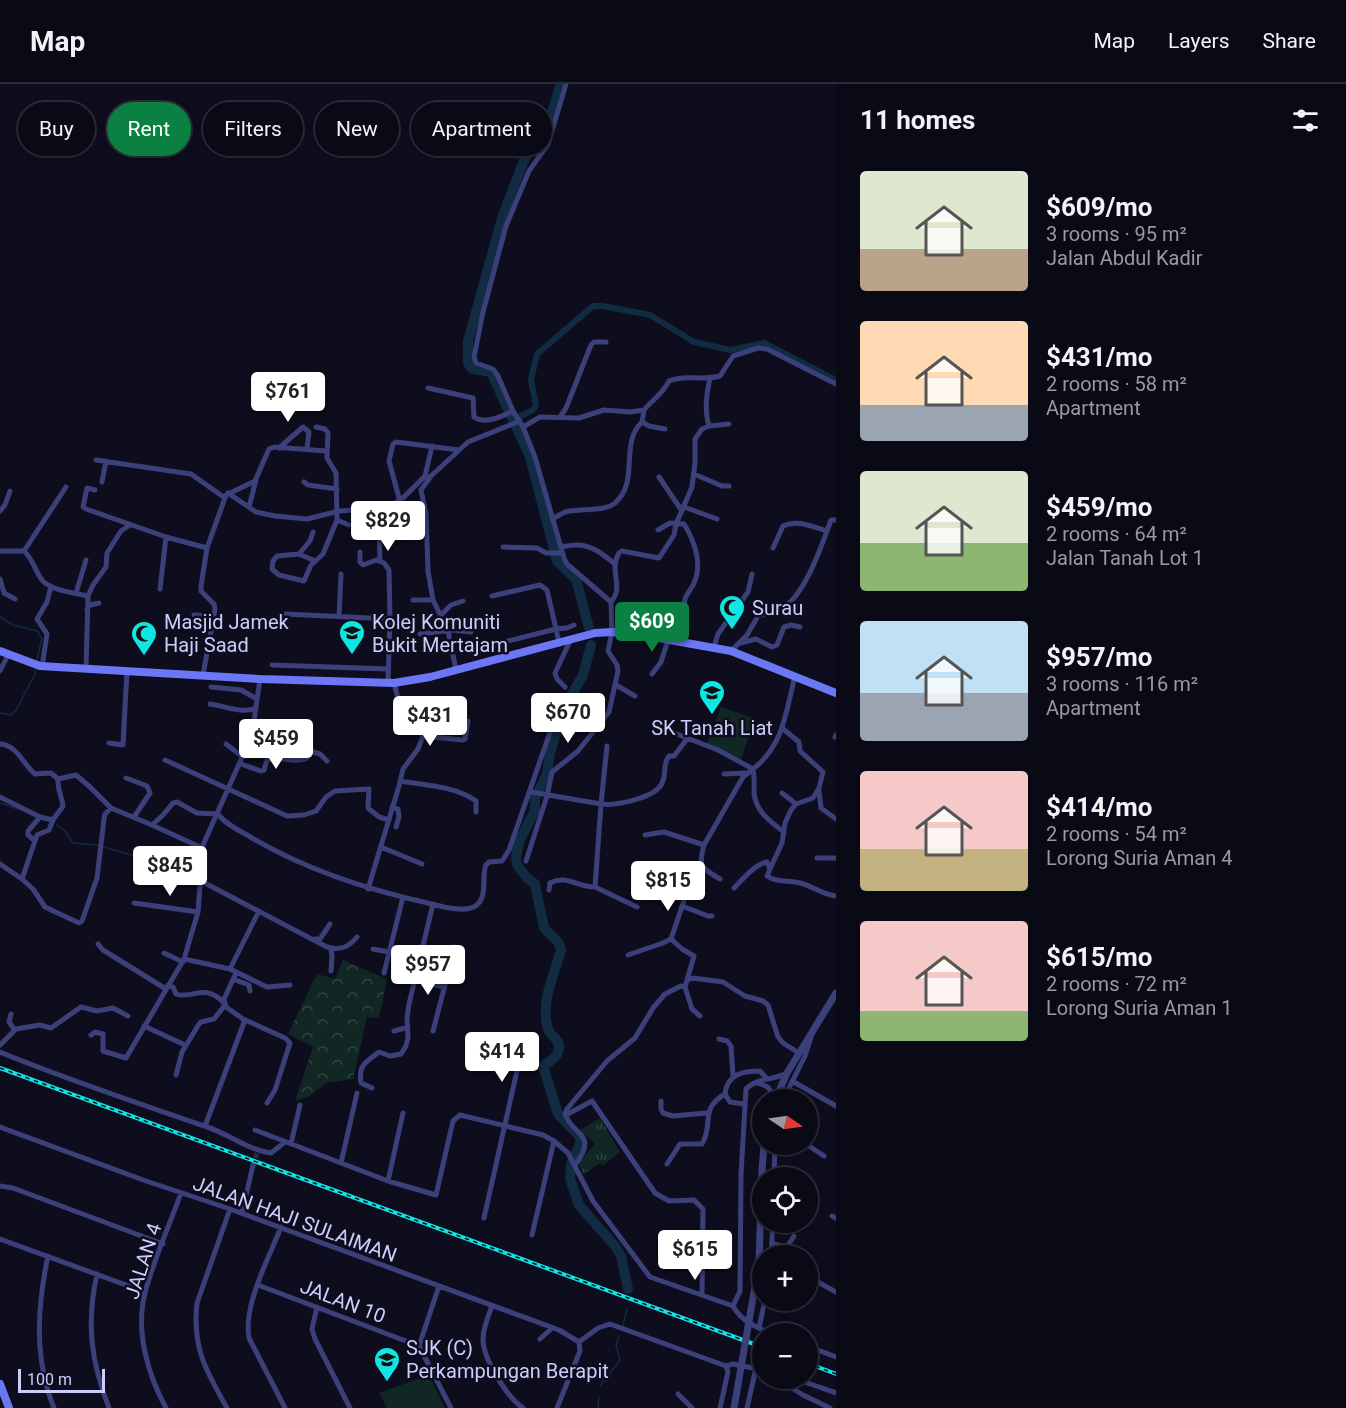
<!DOCTYPE html>
<meta charset="utf-8">
<style>
:root{--surface:#0a0a16;--page:#13131f;--text:#f1f3f6;--muted:#999aa1;--line:#2a2b35;--accent:#0b8043}
body{margin:0;font-family:Roboto,sans-serif;background:var(--page);color:var(--text);height:100vh;display:flex;flex-direction:column;font-size:22px;white-space:nowrap}
*{box-sizing:border-box;margin:0}
p{font-size:20px;color:var(--muted)}
.icon{flex:none;width:33px;height:33px;fill:none;stroke:currentColor;stroke-width:2;stroke-linecap:round;stroke-linejoin:round}
.map{position:relative;flex:1;overflow:hidden}
.sheet{display:flex;flex-direction:column;background:var(--surface);width:510px}
.sheet>*{flex:none}
.hud{position:absolute;left:18px;top:18px;width:570px;height:54px;display:flex;gap:12px}
.needle{width:39px;rotate:103deg}
.controls{position:absolute;left:752px;top:1005px;display:grid;gap:12px}
.controls a{display:grid;place-items:center;width:66px;height:66px;border-radius:50%;background:var(--surface);box-shadow:0 3px 9px #0003,0 0 0 2px var(--line);font-size:30px}
.scale{position:absolute;left:18px;bottom:15px;width:87px;box-sizing:border-box;padding-left:6px;border:3px solid #cdcdfc;border-top:0;font-size:16px;line-height:21px;white-space:nowrap;color:#cdcdfc;-webkit-text-stroke:4px #0e0d1e;paint-order:stroke}
.price{position:absolute;translate:-50% -51px;padding:0 14px;border-radius:6px;background:#fff;color:#222;font-size:20px;line-height:39px;filter:drop-shadow(0 2px 3px #0008)}
.price::after{content:'';position:absolute;left:50%;top:36px;width:18px;height:14px;margin-left:-9px;background:inherit;clip-path:polygon(0 0,100% 0,50% 100%)}
.price.on{background:var(--accent);color:#fff}
ul{padding:0;list-style:none}
li{display:flex;align-items:center;gap:18px;height:150px;padding:0 24px}
li span{display:grid;place-items:center;flex:none;width:168px;height:120px;border-radius:6px;color:#555}
li>.icon{margin-inline-start:auto}
span .icon{width:72px;height:72px;fill:#fffc;stroke-width:1}
li b{font-size:26px}
h2{display:flex;justify-content:space-between;align-items:center;height:72px;padding:0 24px;font-size:26px}
.pill{padding:0 21px;border-radius:27px;background:var(--surface);box-shadow:0 3px 9px #0003,0 0 0 2px var(--line);font-size:21px;line-height:54px}
.pill.on{background:var(--accent);color:#fff}
header{display:flex;align-items:center;gap:36px;box-sizing:border-box;height:84px;padding:0 30px;background:var(--surface);border-bottom:2px solid var(--line)}
header strong{font-size:28px}
nav{display:flex;gap:33px;margin-inline-start:auto;font-size:21px}
main{display:flex;flex:1;min-height:0}
.map>svg:first-child{display:block}
.forest{fill:url(#forest-crowns)}
.park{fill:url(#park-tufts)}
.pitch{fill:#112724}
.lines{fill:none;stroke-linecap:round;stroke-linejoin:round}
.stream{stroke:#112b43;stroke-width:1.5}
.canal{stroke:#112b43;stroke-width:6}
.river{stroke:#112b43;stroke-width:10}
.minor-tunnel{stroke:#2b2a3f;stroke-width:5;stroke-dasharray:5 2.5;stroke-linecap:butt}
.minor{stroke:#3b407a;stroke-width:5}
.tertiary{stroke:#3b407a;stroke-width:7}
.secondary{stroke:#6b77f5;stroke-width:8}
.rail-casing{stroke:#0fe6e3;stroke-width:4}
.rail{stroke:#0e0d1e;stroke-width:1.5;stroke-dasharray:4.5;stroke-linecap:butt}
.tertiary-bridge{stroke:#3b407a;stroke-width:7}
.labels{text-anchor:middle;dominant-baseline:central;stroke-width:5;stroke-linejoin:round;paint-order:stroke}
.poi-label{font-size:20px;fill:#cdcdfc;stroke:#0e0d1e;text-anchor:start}
.street-label{font-size:20px;fill:#cdcdfc;stroke:#0e0d1e}
</style>
<header>
<strong>Map</strong>
<nav><a>Map</a><a>Layers</a><a>Share</a></nav>
</header>
<main>
<div class="map">
<svg width="836" height="1324" viewBox="0 0 836 1324">
<defs>
<pattern id="forest-crowns" width="20" height="18" patternUnits="userSpaceOnUse" patternTransform="scale(1.5)"><rect width="20" height="18" fill="#112724"/><path d="M2 6a3 3 0 1 1 6 0M12 15a3 3 0 1 1 6 0" fill="none" stroke="#324545"/></pattern>
<pattern id="park-tufts" width="24" height="20" patternUnits="userSpaceOnUse" patternTransform="scale(1.5)"><rect width="24" height="20" fill="#112724"/><path d="M3 7l-1-3M5 7V3M7 7l1-3M15 17l-1-3M17 17v-4M19 17l1-3" fill="none" stroke="#324545"/></pattern>
</defs>
<rect width="100%" height="100%" fill="#0e0d1e"/>
<path class="forest" d="M343 876 387 895 379 934 367 933 353 995 326 999 308 1013 295 1017 313 963 288 950 317 890 335 895Z"/>
<path class="park" d="M600 1034 620 1068 603 1081 600 1079 584 1090 578 1079 595 1060 580 1046Z"/>
<path class="pitch" d="M721 623 755 635 741 675 706 663Z
M429 1291 445 1324H387L379 1309Z"/>
<g class="lines">
<path class="stream" d="M0 533 13 541 37 547 42 554 37 576
M0 629 11 631 16 626 35 590 36 584
M0 719 18 725
M57 741 65 747 73 759 99 761
M104 763 141 774 197 799
M623 1241 627 1225
M600 1302 620 1276 616 1261 619 1252
M598 1324 599 1313"/>
<path class="canal" d="M513 336 533 326 536 322 531 296 537 270 593 222H603L650 231 694 258 730 266 764 259 836 296"/>
<path class="river" d="M561 0 544 53 526 71 502 134 468 257V279L472 285 491 288 530 373 557 477 576 495 589 544
M591 561 583 591 563 626 550 669 547 690 535 714V726L519 758 516 773 517 781 527 794 535 800 544 844 559 859 561 866C554 892 540 918 548 945 550 953 560 954 559 964 558 973 551 977 544 981V985L558 1030 580 1053V1060L571 1080 570 1095 579 1121 615 1162 621 1172 628 1205"/>
<path class="minor-tunnel" d="M253 1081 257 1069"/>
<path class="minor" d="M428 304 473 314 474 333C485 341 502 332 513 327
M644 326 642 338 649 342 665 345
M560 333 566 324 591 261 594 258H606
M709 342C704 326 706 311 710 295
M523 343 540 333 579 334 604 326 630 328 644 326C652 316 663 310 669 297 685 290 703 297 720 292L733 272 758 264 767 265 836 300
M279 364 303 343 309 348 307 364
M96 376 191 390 225 414
M694 390 722 402H729
M425 392 403 414H399L389 377 393 360 396 358 459 366
M429 393 425 392 432 362
M659 393 682 427
M102 398 106 377
M304 398 308 401 337 405
M95 406 87 404 83 423 86 425 166 453 207 464
M228 409 256 428 275 432 307 435 339 427 390 424 400 415
M249 423 256 396
M684 423 717 435
M0 427 5 421 10 407
M552 435C556 433 561 430 565 428 578 424 605 428 615 419 640 398 619 359 642 338
M337 436 349 441
M379 444 380 477
M658 446 670 439 684 440C694 456 703 480 694 499 692 505 687 508 685 515 682 529 681 543 679 557
M561 462C566 463 570 461 575 461 591 460 604 471 615 480
M503 463 537 464 546 469H561
M773 464 783 442C798 435 812 443 827 447
M0 467H24C33 475 35 487 42 496 51 507 75 509 88 512
M24 467 66 403
M360 468V478L363 481 376 476 384 479 389 486 390 535 388 598
M299 470 310 457 313 448
M315 477 299 470 277 472 273 477 272 485 279 491 304 497 311 481 323 470 337 436 336 389 327 374 328 349 325 345 316 343
M0 495 4 509 15 515
M160 505 166 453
M76 509 86 476
M492 512 540 501 547 506 559 558
M413 516H433
M611 518C625 502 608 488 619 469L622 467 659 474 674 451 676 440 692 403 695 379V355L702 345 709 342 729 340
M87 525 90 521 99 519
M285 530 390 535
M194 531 214 532
M441 531 451 521 463 517
M339 533 341 490
M420 550 452 546 471 548
M660 554 662 530
M500 559 556 545 567 544 574 541
M740 559 756 555 772 563 777 561 784 543 791 541 800 543
M714 563 718 550 748 508 752 490
M731 567 747 551 758 532C765 530 774 528 781 525 805 513 822 460 831 436H836
M272 581 388 585
M42 583 47 550 37 535 47 518 51 502
M86 585 88 512 93 501 106 483 107 469 121 447 130 441
M456 586 448 547 433 516 428 487 426 430 421 406 431 392 468 358 520 337
M0 587 8 571
M652 590 661 578 668 556
M203 591 215 525 214 520 201 507V502L207 464 226 411 255 397 269 365 274 363 326 367
M616 601 635 612
M211 603 241 606 257 615
M565 603 557 595 555 589 571 555
M210 620C225 622 242 630 256 624
M423 652 463 656 465 655 468 637
M835 653 836 651
M109 659 123 661 127 587
M0 660C17 661 23 680 35 690L51 689 58 695C57 706 62 712 63 722L53 736 49 746 37 751 22 795 33 805 45 823 79 839 82 837 97 794 104 735 105 730 111 724
M226 660 243 673
M607 662 601 720C615 722 656 714 662 699 667 690 662 681 669 672H674L687 655
M165 676 287 732 304 731 316 727 326 713 335 707 369 705 368 724 379 733 389 736
M241 680 261 687 264 686 267 676C279 672 295 679 305 675 309 674 309 670 310 667L320 670 327 677
M724 690 745 689
M126 694 147 702 150 709 134 733
M58 695 76 691 90 703 111 724 152 741 163 731 173 719 177 718 197 729 218 730C225 740 237 745 247 751 303 785 364 805 428 819 440 822 466 830 477 821 488 811 481 793 486 781L489 778 502 777 509 766 555 634
M400 697C424 701 455 702 476 717V728
M819 706 821 724 836 735
M531 708 601 720 595 803 637 823
M782 709 796 720
M0 713 40 733 53 736
M392 723 398 725 399 733 396 743
M152 741 202 764
M784 748C770 737 756 728 754 709 754 701 755 694 753 685 784 661 786 627 795 592
M645 751 664 748 704 761 743 693 753 685 718 666 664 645H656
M34 756 28 751V747L40 733
M704 761C698 782 701 784 720 795
M381 763 422 780
M817 774H836
M526 777 547 712 552 688 578 667 609 628 618 587 617 581 608 567 612 548 611 518 567 480 564 474 535 373 523 343 513 327 498 292 493 285 476 279 474 273 483 228 506 142 529 87 548 60 566 0
M0 780 22 795
M770 785 782 759 785 739 791 726 796 720 813 714 819 704 823 688 800 667 799 658 782 644
M201 797 327 863C340 867 349 863 357 853
M734 804C743 795 755 780 767 778L770 785 767 792C777 799 788 796 800 799 813 802 823 811 836 812
M368 805 399 702 403 685 418 665 423 652 420 647 402 643 401 641 398 614 394 599
M549 806 550 799C566 790 579 804 595 803
M134 819 198 828
M682 822 708 832H712
M315 855H320L330 840
M671 855 682 865 694 872 687 896
M98 860 103 866 166 905
M331 864 332 873 331 887
M373 865 389 868
M164 869 183 878
M628 871 663 859 671 855 692 793 701 778
M184 875 230 885 267 903 290 901
M418 883 425 882 448 888
M230 885 259 827
M236 889 224 915 226 923 243 935 285 954 290 959 275 1006 267 1019
M384 889 403 813
M233 895 249 901 250 907
M414 896 444 903
M168 901 173 903 176 910C192 916 204 898 224 919
M685 903 687 896 693 894 723 898 745 912 763 917 768 921 778 953 783 959 799 969
M11 930 9 938 14 945
M144 942 185 961
M394 947 408 943
M433 947 455 863
M91 951 95 948 103 950V967L126 974 184 875 198 828 203 761 252 651 260 595
M719 955 727 957 731 962 733 992
M0 961 16 945 40 941 51 944 81 923 97 927 113 924 128 932
M0 968C68 996 138 1019 207 1043 229 1050 248 1066 271 1069L285 1058
M176 991 182 968 199 940 201 938 214 935 225 921
M792 997 836 1022
M758 999C768 1002 772 1004 771 1016
M372 1004 361 999C358 981 366 978 379 968L390 972 401 970 406 962 408 953 407 934 409 920 433 820
M783 1016 805 972 811 953
M661 1017V1025L663 1029 673 1032 707 1029
M744 1020 730 1018 725 1010C727 990 743 987 760 987L767 995
M566 1031 592 1017 655 1109 669 1117 694 1116 703 1125 702 1211
M205 1042 245 936
M0 1043 146 1097 230 1125 559 1246 579 1258
M255 1046 388 1097 436 1111 453 1037 460 1031 543 1051 554 1057 568 1069 593 1117 650 1193 733 1222
M291 1060 300 1021
M806 1060 824 1072
M341 1079 357 1009
M667 1080 680 1060H702C714 1041 699 1025 725 1010
M575 1081C599 1049 573 1053 565 1030L567 1025 607 977 635 954 653 924 665 910 681 902 685 903 692 925 700 932
M774 1094 775 1060
M388 1097 403 1029
M0 1102 13 1104 163 1160
M242 1129 253 1081
M832 1132 836 1134
M484 1134 523 960
M281 1143C269 1174 243 1221 249 1254L285 1324
M532 1151 554 1057
M0 1155 145 1208
M773 1160 787 1163 794 1152
M48 1172C37 1224 34 1274 54 1324
M771 1172 773 1138
M97 1190C86 1239 91 1278 109 1324
M807 1192 836 1208
M258 1201 419 1262 451 1324
M492 1222C488 1232 483 1244 483 1255 483 1275 507 1313 523 1324
M733 1222 740 1207 741 1090 746 1005C756 994 775 996 787 989
M733 1222C741 1237 757 1244 773 1250
M317 1223 312 1245 315 1255 350 1324
M759 1244 765 1216
M540 1255 552 1244
M579 1258 598 1244 610 1240 726 1282 733 1280 762 1286
M419 1262 439 1202
M807 1262 836 1273
M776 1294 803 1311 830 1324
M793 1294 836 1309
M678 1310 692 1324
M166 1324C148 1291 135 1247 145 1209 153 1177 170 1140 181 1109
M227 1324C206 1287 192 1264 197 1219L230 1125
M557 1324 580 1267 579 1258
M720 1324 728 1288 726 1282
M747 1324 756 1284"/>
<path class="tertiary" d="M775 1016 787 989 836 909
M762 1087 764 1060"/>
<path class="secondary" d="M0 567 40 582 260 595 394 599 430 593 595 549 612 548 631 549 731 567 836 609
M0 1300 9 1324"/>
<defs>
<path id="rail" d="M0 984 762 1263
M807 1279 836 1290"/>
</defs>
<use href="#rail" class="rail-casing"/>
<use href="#rail" class="rail"/>
<path class="tertiary-bridge" d="M734 1324 759 1179 762 1087"/>
</g>
<defs>
<symbol id="mosque-pin" viewBox="-11 -11 22 30"><path d="M0 17L-7.5 6A9.5 9.5 0 1 1 7.5 6Z" fill="#0fe6e3" stroke="#0e0d1e"/><path d="M3.5-4.9A6 6 0 1 0 3.5 4.9A5 5 0 1 1 3.5-4.9Z" fill="#111"/></symbol>
<symbol id="university-pin" viewBox="-11 -11 22 30"><path d="M0 17L-7.5 6A9.5 9.5 0 1 1 7.5 6Z" fill="#0fe6e3" stroke="#0e0d1e"/><path d="M0-5L7-2L0 1L-7-2ZM-4 1L0 2.5L4 1V4Q0 6-4 4Z" fill="#111"/></symbol>
<symbol id="school-pin" viewBox="-11 -11 22 30"><path d="M0 17L-7.5 6A9.5 9.5 0 1 1 7.5 6Z" fill="#0fe6e3" stroke="#0e0d1e"/><path d="M0-5L7-2L0 1L-7-2ZM-4 1L0 2.5L4 1V4Q0 6-4 4Z" fill="#111"/></symbol>
</defs>
<g fill-rule="evenodd">
<use href="#mosque-pin" x="717" y="509" width="30" height="40"/>
<use href="#university-pin" x="337" y="534" width="30" height="40"/>
<use href="#mosque-pin" x="129" y="535" width="30" height="40"/>
<use href="#school-pin" x="697" y="594" width="30" height="40"/>
<use href="#school-pin" x="372" y="1261" width="30" height="40"/>
</g>
<g class="labels">
<g class="poi-label">
<text x="752" y="524">Surau</text>
<text x="164" y="538">Masjid Jamek<tspan x="164" dy="23">Haji Saad</tspan></text>
<text x="372" y="538">Kolej Komuniti<tspan x="372" dy="23">Bukit Mertajam</tspan></text>
<text x="712" y="644" text-anchor="middle">SK Tanah Liat</text>
<text x="406" y="1264">SJK (C)<tspan x="406" dy="23">Perkampungan Berapit</tspan></text>
</g>
<g class="street-label">
<text transform="translate(295 1135) rotate(20)">JALAN HAJI SULAIMAN</text>
<text transform="translate(143 1177) rotate(-72)">JALAN 4</text>
<text transform="translate(343 1217) rotate(21)">JALAN 10</text>
</g>
</g>
</svg>
<div class="controls">
<a><svg class="needle" viewBox="-14 -14 28 28"><path d="M0-13l5 13h-10z" fill="#e53935"/><path d="M0 13l5-13h-10z" fill="#999aa1"/></svg></a>
<a><svg class="icon" aria-label="locate" viewBox="0 0 24 24"><circle cx="12" cy="12" r="6"/><path d="M12 2v4M12 18v4M2 12h4M18 12h4"/></svg></a>
<a>+</a>
<a>−</a>
</div>
<div class="scale">100 m</div>
<b class="price" style="left:288px;top:339px">$761</b>
<b class="price" style="left:388px;top:468px">$829</b>
<b class="price on" style="left:652px;top:569px">$609</b>
<b class="price" style="left:568px;top:660px">$670</b>
<b class="price" style="left:430px;top:663px">$431</b>
<b class="price" style="left:276px;top:686px">$459</b>
<b class="price" style="left:170px;top:813px">$845</b>
<b class="price" style="left:668px;top:828px">$815</b>
<b class="price" style="left:428px;top:912px">$957</b>
<b class="price" style="left:502px;top:999px">$414</b>
<b class="price" style="left:695px;top:1197px">$615</b>
<div class="hud">
<a class="pill">Buy</a>
<a class="pill on">Rent</a>
<a class="pill">Filters</a>
<a class="pill">New</a>
<a class="pill">Apartment</a>
</div>
</div>
<section class="sheet">
<h2>11 homes<svg class="icon" aria-label="filters" viewBox="0 0 24 24"><path d="M4 7h16M4 17h16"/><circle cx="9" cy="7" r="2"/><circle cx="15" cy="17" r="2"/></svg></h2>
<ul>
<li><span style="background:linear-gradient(#dfe7d0 65%,#b9a48a 0)"><svg class="icon" aria-label="home" viewBox="0 0 24 24"><path d="M3 11l9-7 9 7M6 9v11h12V9"/></svg></span><div><b>$609/mo</b><p>3 rooms · 95 m²</p><p>Jalan Abdul Kadir</p></div></li>
<li><span style="background:linear-gradient(#ffd9b3 70%,#9aa5b1 0)"><svg class="icon" aria-label="home" viewBox="0 0 24 24"><path d="M3 11l9-7 9 7M6 9v11h12V9"/></svg></span><div><b>$431/mo</b><p>2 rooms · 58 m²</p><p>Apartment</p></div></li>
<li><span style="background:linear-gradient(#dfe7d0 60%,#8fb573 0)"><svg class="icon" aria-label="home" viewBox="0 0 24 24"><path d="M3 11l9-7 9 7M6 9v11h12V9"/></svg></span><div><b>$459/mo</b><p>2 rooms · 64 m²</p><p>Jalan Tanah Lot 1</p></div></li>
<li><span style="background:linear-gradient(#bfe0f5 60%,#9aa5b1 0)"><svg class="icon" aria-label="home" viewBox="0 0 24 24"><path d="M3 11l9-7 9 7M6 9v11h12V9"/></svg></span><div><b>$957/mo</b><p>3 rooms · 116 m²</p><p>Apartment</p></div></li>
<li><span style="background:linear-gradient(#f6c9c9 65%,#c2b280 0)"><svg class="icon" aria-label="home" viewBox="0 0 24 24"><path d="M3 11l9-7 9 7M6 9v11h12V9"/></svg></span><div><b>$414/mo</b><p>2 rooms · 54 m²</p><p>Lorong Suria Aman 4</p></div></li>
<li><span style="background:linear-gradient(#f6c9c9 75%,#8fb573 0)"><svg class="icon" aria-label="home" viewBox="0 0 24 24"><path d="M3 11l9-7 9 7M6 9v11h12V9"/></svg></span><div><b>$615/mo</b><p>2 rooms · 72 m²</p><p>Lorong Suria Aman 1</p></div></li>
</ul>
</section>
</main>
